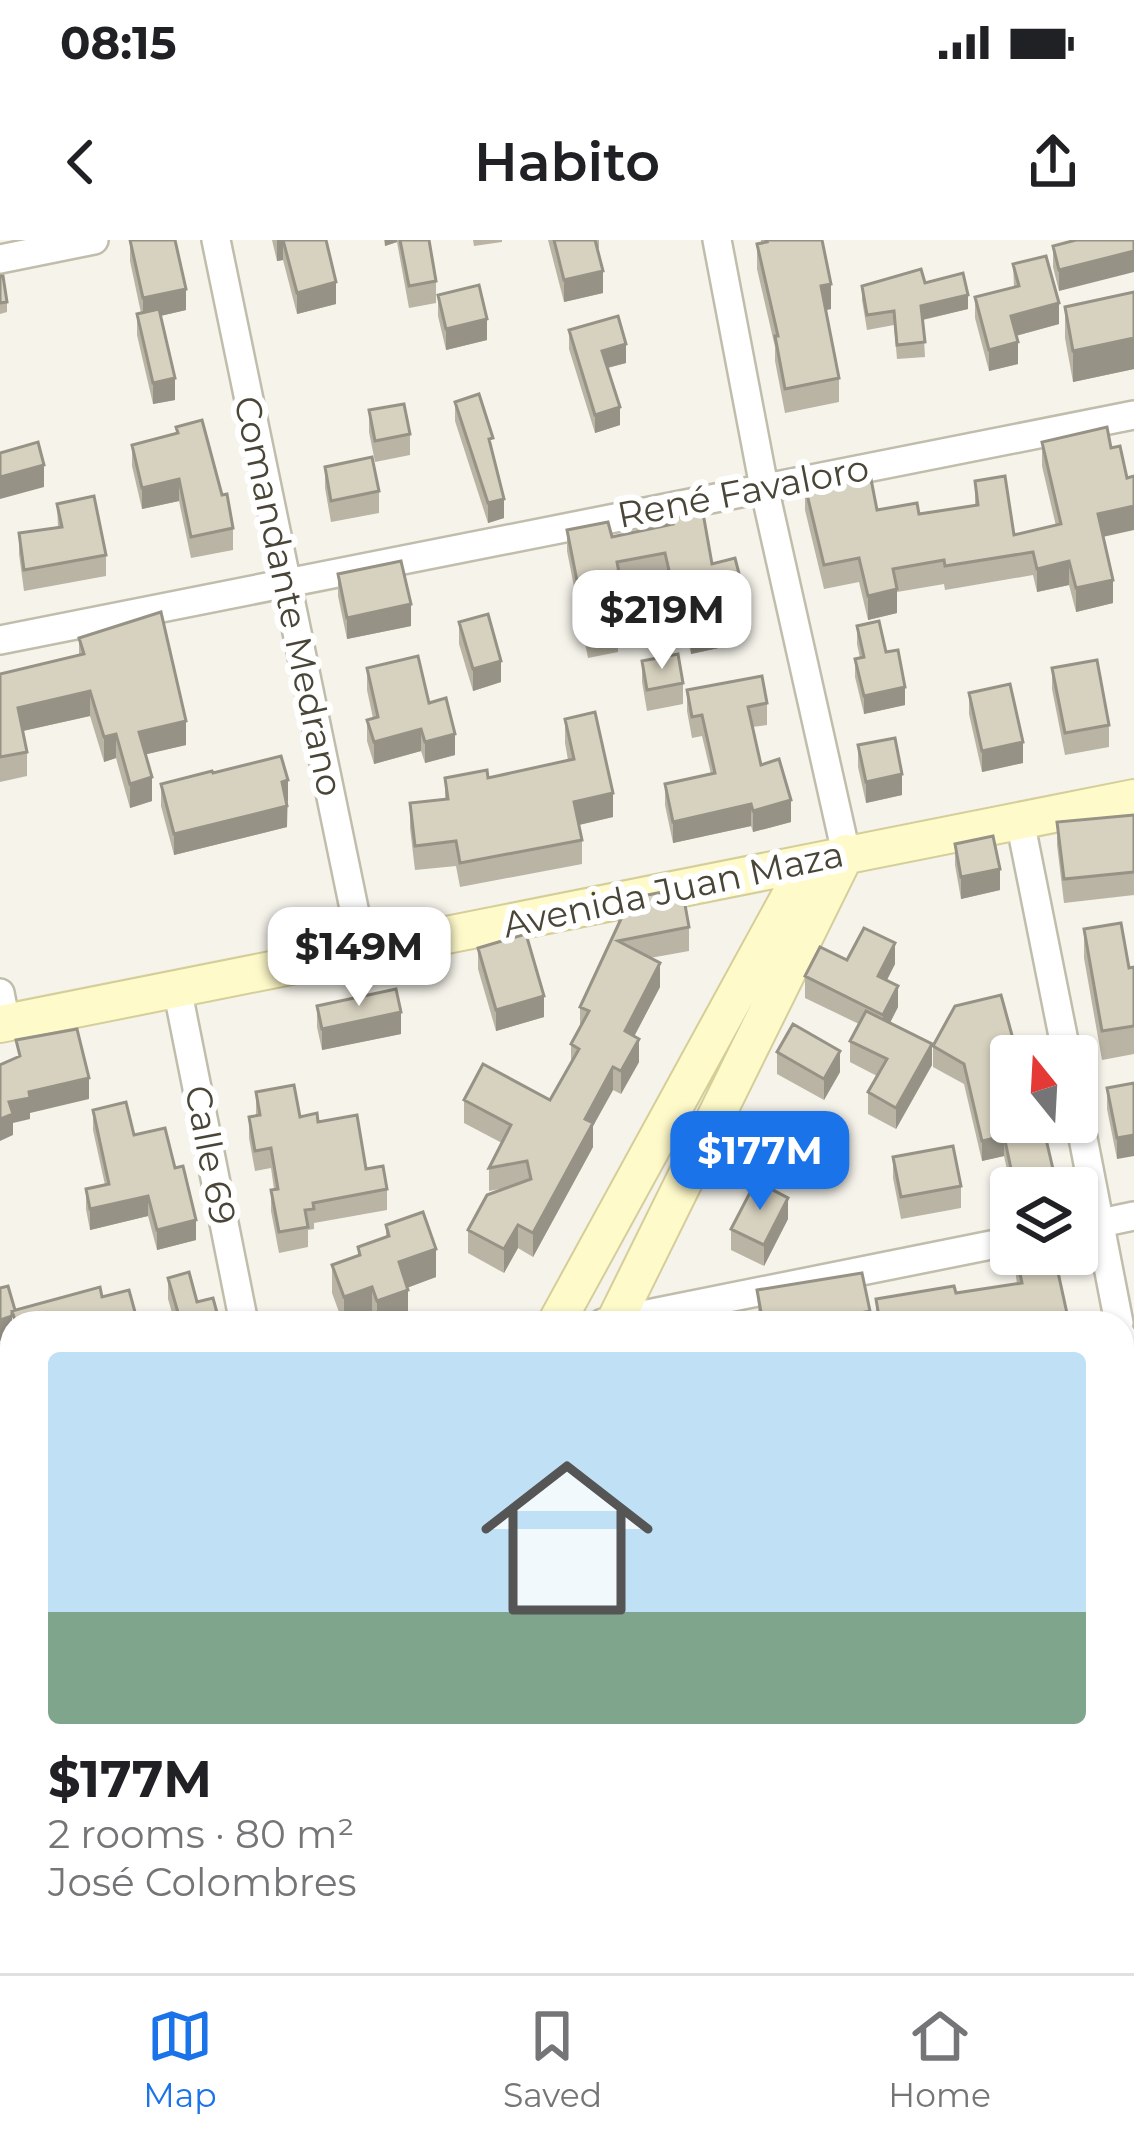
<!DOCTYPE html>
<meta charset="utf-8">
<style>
:root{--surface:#fff;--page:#f6f6f6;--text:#202124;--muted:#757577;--line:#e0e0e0;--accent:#1a73e8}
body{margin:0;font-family:Montserrat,sans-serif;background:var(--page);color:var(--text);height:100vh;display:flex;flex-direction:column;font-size:45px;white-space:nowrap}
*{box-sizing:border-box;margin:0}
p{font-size:39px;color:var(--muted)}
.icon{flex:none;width:66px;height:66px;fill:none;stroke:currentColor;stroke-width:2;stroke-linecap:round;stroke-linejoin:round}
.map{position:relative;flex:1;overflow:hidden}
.drawer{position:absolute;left:0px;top:1071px;width:1134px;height:663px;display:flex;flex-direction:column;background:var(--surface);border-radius:36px 36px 0 0;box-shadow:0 3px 9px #0004}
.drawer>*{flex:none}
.needle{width:78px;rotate:342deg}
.buttons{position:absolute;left:990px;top:795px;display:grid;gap:24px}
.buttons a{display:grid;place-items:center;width:108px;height:108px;border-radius:12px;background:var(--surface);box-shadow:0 3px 9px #0004;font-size:60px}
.price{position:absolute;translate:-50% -102px;padding:0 27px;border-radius:24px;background:#fff;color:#222;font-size:39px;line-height:78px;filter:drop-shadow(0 3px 6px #0008)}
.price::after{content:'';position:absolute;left:50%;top:72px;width:36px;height:27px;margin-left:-18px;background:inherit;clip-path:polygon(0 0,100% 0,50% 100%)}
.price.current{background:var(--accent);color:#fff}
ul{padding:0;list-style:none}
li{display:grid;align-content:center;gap:24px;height:636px;padding:0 48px}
li span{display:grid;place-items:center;height:372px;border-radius:12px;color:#555}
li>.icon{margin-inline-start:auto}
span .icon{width:216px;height:216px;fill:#fffc;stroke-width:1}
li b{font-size:51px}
.status{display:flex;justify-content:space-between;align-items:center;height:84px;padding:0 60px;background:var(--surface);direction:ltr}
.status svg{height:33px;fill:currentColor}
header{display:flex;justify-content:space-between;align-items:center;height:156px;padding:0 48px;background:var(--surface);font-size:54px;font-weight:600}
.menu{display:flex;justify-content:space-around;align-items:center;height:168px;border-top:3px solid var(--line);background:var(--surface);font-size:33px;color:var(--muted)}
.menu a{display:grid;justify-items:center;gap:6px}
.menu .current{color:var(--accent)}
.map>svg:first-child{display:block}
.green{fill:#c8e9b2}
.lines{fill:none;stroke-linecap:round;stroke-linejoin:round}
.minor-casing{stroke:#c1bdac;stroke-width:32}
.secondary-casing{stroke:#d5ce99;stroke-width:40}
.minor{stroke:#fff;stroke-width:27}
.secondary{stroke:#fffaca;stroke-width:36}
.wall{fill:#b9b4a4}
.shaded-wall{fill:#969286}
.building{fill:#d7d1bf;stroke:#969286;stroke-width:3}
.labels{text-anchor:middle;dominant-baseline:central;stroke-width:12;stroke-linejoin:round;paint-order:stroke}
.street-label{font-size:36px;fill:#494537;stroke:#fff}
</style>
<div class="status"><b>08:15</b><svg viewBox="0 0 49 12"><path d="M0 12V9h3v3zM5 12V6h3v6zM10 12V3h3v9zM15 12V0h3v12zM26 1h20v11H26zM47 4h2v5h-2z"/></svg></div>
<header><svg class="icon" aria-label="back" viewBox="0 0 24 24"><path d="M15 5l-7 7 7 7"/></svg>Habito<svg class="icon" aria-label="share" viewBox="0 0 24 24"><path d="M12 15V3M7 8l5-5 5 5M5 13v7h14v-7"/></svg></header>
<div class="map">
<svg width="1134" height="1733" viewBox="0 0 1134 1733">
<rect width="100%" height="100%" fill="#f5f3ea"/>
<path class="green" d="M12 1666V1722H209L205 1733H0V1668Z"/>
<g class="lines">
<defs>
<path id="minor" d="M216 0 363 712
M717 0 764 247 846 613
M0 19 94 0
M0 400 1134 175
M1020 581 1067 816
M177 748 244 1083
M0 753 6 783
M1077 867 1119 1083
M1077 988 1134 976
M603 1083 1011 1001
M1122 1096 1134 1159
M0 1199 12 1197
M1122 1395 1134 1393
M0 1639 12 1637
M851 1722 853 1733"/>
<path id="secondary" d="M0 784 1134 558
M556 1083 808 623
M614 1083 846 613
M235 1733 239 1722
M266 1733 269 1722"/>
</defs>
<use href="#minor" class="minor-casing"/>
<use href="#secondary" class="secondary-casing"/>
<use href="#minor" class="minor"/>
<use href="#secondary" class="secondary"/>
</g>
<path class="wall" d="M130 0 186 70 160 76 175 160 153 164 137 95V74L141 73 130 21Z
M272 0H326L336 64 297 74 283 20 277 21Z
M384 0H429L436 41V63L409 68 397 2 385 6Z
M473 0H502V2L474 6Z
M548 0H599V8L597 9 603 53 564 62Z
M761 0H822L831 69 826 70 839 138V162L785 173 775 121V107L757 29V4L761 3Z
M1076 0 1059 51 1053 27V6Z
M1013 24 1059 84 1016 96 1018 124 989 131 975 78V57L1014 47Z
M0 36 7 62V72L0 74Z
M925 43 968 69 923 80 925 117 897 119 894 85 867 90 862 60V46Z
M1134 52V129L1073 142 1065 98V67Z
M438 55 487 100 446 110 438 76Z
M569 90 626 123 608 128 620 185 595 193 569 109Z
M455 162 493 214 504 278 488 283 455 181Z
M369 170 410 194V215L375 222 369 192Z
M176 187 222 255 233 288V310L191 318 179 261 142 269 132 226V205L176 194Z
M1042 202 1103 296 1113 363 1076 372 1069 345 1037 352 1033 335 945 350 944 344 897 352V373L868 380 859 342 824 349 805 270V246L877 270 919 274 975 265V241L1014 295 1056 286 1042 226Z
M325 227 379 251V273L331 282 325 248Z
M57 264 106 315V336L24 351 19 314V293L58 287Z
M567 290 612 297 712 324 742 367 728 370 732 405 691 414 683 381 676 382 665 334 620 343V359L612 360 618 391V412L588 418 567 311Z
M338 334 411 386 347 399 338 356Z
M459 382 501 442 473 451 459 404Z
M857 386 886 412 905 465 864 474 855 437V419L860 418 857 404Z
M79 398 186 505 146 514 152 561 130 568 116 518 104 522 90 476 23 491 27 512V536L0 542V434L79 415Z
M642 421 683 443V464L647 471 642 442Z
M367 428 429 463 455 515 425 523 421 511 374 524 367 501V480L373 478 367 450Z
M1052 428 1109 485V507L1065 515 1052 449Z
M687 450 767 463V485L752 487 761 525 791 582 753 592 751 586 673 603 665 565V544L711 534 702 496 692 498 687 471Z
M969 453 1023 523 982 532 969 474Z
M565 479 613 577 579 585 582 600V624L460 647 456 626 415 630 410 588V563L445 559V538H488L568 520 565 503Z
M858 505 902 555 866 563 858 527Z
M161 544 288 561 287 587 174 615 161 566Z
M1134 575V655L1064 663 1057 605V582Z
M955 604 1000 650 961 659 955 625Z
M618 661 689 687V711L650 718 660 747 634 796 639 822 621 854 613 850 593 886V907L533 1017 518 1008 504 1033 468 1013V990L505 948 489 951V928L502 903 464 883V860H550L571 824V804L580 787V767L618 686Z
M1084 689 1129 728 1134 727V814L1102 820 1084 718Z
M478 708 544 777 496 791 478 729Z
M847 720 895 724 887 740 898 767 890 783 932 825 896 889 868 874V852L877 836 850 822V801L859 784 805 758V736Z
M317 766 401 794 322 810 317 787Z
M955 766 1053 948H1011L1004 916 982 921 964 844 933 827V806Z
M777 812 840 832 824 860 777 834Z
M1134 843 1117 919 1107 869V848Z
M256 852 300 877 318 882 387 949V970L314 983V989L308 990V1007L279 1013 271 971V950L274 949 271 928 255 931 249 898V877L256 876Z
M93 870 134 895 175 928 196 1000 157 1010 148 976 90 990 86 969V949L105 945 93 890Z
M893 917 961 946V968L901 979 893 938Z
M788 979 764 1026 731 1010V989Z
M386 985 436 1037 408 1047V1078L395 1083H375L372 1075 350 1083H343L332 1053V1025L358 1016V1007L386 997Z
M1013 1014H1054L1068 1083H877L876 1059 956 1053 1017 1044Z
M168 1038 197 1062 219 1083H175L168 1059Z
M757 1050 870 1083H759Z
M1023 1722H1052L1024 1727Z"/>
<path class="shaded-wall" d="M277 0H283V20L277 21Z
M385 0H397V2L385 6Z
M1134 11V32L1059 51V30Z
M603 31V53L564 62V40Z
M336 42V64L297 74V53Z
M831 44V69L821 71V46Z
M186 49V70L143 80V58Z
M968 55V69L921 80V66Z
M1059 63V84L1011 97V76Z
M487 79V100L446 110V89Z
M1134 98V129L1073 142V111Z
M1018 102V124L989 131V110Z
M626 104V123L602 129V111Z
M175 138V160L153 164V143Z
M620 167V185L595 193V175Z
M44 225V247L0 259V237Z
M179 239V261L142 269V248Z
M504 259V278L488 283V263Z
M1134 266V290L1098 298V274Z
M1069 321V345L1037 352V329Z
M1113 340V363L1076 372V348Z
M742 345V367L724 371V350Z
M897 349V373L868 380V356Z
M683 359V381L676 382V361Z
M411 364V386L347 399V378Z
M732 383V405L691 414V393Z
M501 421V442L473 451V429Z
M905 447V465L864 474V456Z
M90 451V476L18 492V468Z
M186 481V505L139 516V492Z
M421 489V511L374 524V502Z
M116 494V518L104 522V497Z
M455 494V515L425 523V502Z
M1023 502V523L982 532V511Z
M902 534V555L866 563V542Z
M152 537V561L130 568V544Z
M288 540V561L282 563V542Z
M613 553V577L574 586V562Z
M791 560V582L753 592V571Z
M751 564V586L673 603V582Z
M287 566V587L174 615V594Z
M1000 629V650L961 659V637Z
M895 703V724L878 757V736Z
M660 723V747L625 814V791Z
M898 746V767L883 796V775Z
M544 756V777L496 791V770Z
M401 772V794L322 810V789Z
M639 799V822L621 854V831Z
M932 804V825L896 889V868Z
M840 811V832L824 860V839Z
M613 827V850L593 886V907L533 1017V993L585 879Z
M89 838V859L30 873V879L13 883V895L0 901V879L9 862 29 852Z
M1134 895V916L1117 919V898Z
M1004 896V916L982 921V901Z
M1053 929V948H1013V938Z
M148 956V976L90 990V969Z
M788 958V979L764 1026V1005Z
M196 980V1000L157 1010V990Z
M518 985V1008L504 1033V1009Z
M436 1009V1037L399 1051V1022Z
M372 1047V1075L350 1083H344V1057Z
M408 1050V1078L395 1083H377V1061Z
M870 1071V1083H813Z
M12 1076V1098L0 1101V1080Z
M12 1308V1339L0 1342V1311Z
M1126 1333V1354L1122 1355V1334Z
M12 1425V1446L0 1449V1428Z
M1134 1548V1580L1122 1582V1551Z
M1134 1690V1711L1122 1714V1693Z
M657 1722H686V1733H634V1727Z
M1094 1722H1114V1733H1081V1725Z"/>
<path class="building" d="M130 0H175L186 49 143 58Z
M283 0H326L336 42 297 53Z
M400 0H429L436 41 409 46Z
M554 0H595L603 31 564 40Z
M766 0H822L831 44 821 46 839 138 785 149 775 96H778L757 4 767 2Z
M1076 0H1134V11L1059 30 1053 6Z
M1046 16 1059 63 1011 76 1018 102 989 110 975 57 1019 46 1013 24Z
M921 29 925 43 963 33 968 55 921 66 925 102 897 105 894 71 867 75 862 46Z
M0 36H3L7 62 0 63Z
M479 45 487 79 446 89 438 55Z
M1134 52V98L1073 111 1065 67Z
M159 69 175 138 153 143 137 74Z
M618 76 626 104 602 111 620 167 595 175 569 90Z
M479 154 493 198 489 199 504 259 488 263 455 162Z
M404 164 410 194 375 201 369 170Z
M202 180 222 255 227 254 233 288 191 297 179 239 142 248 132 205 178 193 176 187Z
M1107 187 1111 208 1120 206 1127 238 1134 236V266L1098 274 1113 340 1076 348 1069 321 1037 329 1033 312 945 326 944 320 893 329 897 349 868 356 859 318 824 325 805 246 870 234 877 270 917 263 919 274 978 265 975 241 1005 236 1014 295 1061 284 1042 202Z
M38 202 44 225 0 237V213Z
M372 217 379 251 331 261 325 227Z
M94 256 106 315 24 330 19 293 62 287 57 264Z
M703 273 712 324 735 318 742 345 724 350 732 383 691 393 683 359 676 361 665 313 617 322 620 338 608 340 618 391 588 397 567 290 608 282 612 297 673 284 672 278Z
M401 321 411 364 347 378 338 334Z
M161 372 186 481 139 492 152 537 130 544 116 494 104 497 90 451 18 468 27 512 0 517V434L84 414 79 398Z
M488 374 501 421 473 429 459 382Z
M879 381 886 412 898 410 905 447 864 456 855 419 864 417 857 386Z
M678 414 683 443 647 450 642 421Z
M418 416 429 463 446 458 455 494 425 502 421 489 374 502 367 480 378 477 367 428Z
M1097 420 1109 485 1065 493 1052 428Z
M762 436 767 463 748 467 761 525 779 519 791 560 753 571 751 564 673 582 665 544 715 533 702 475 692 477 687 450Z
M1010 444 1023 502 982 511 969 453Z
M595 472 613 553 574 562 582 600 460 623 456 601 415 606 410 563 448 559 445 538 487 530 488 538 574 519 565 479Z
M895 498 902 534 866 542 858 505Z
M281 516 288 540 282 542 287 566 174 594 161 544 212 531 213 533Z
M1134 575V632L1064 639 1057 582Z
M993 596 1000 629 961 637 955 604Z
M682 648 689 687 618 701 660 723 625 791 639 799 621 831 613 827 585 879 593 883 533 993 518 985 504 1009 468 990 487 955 531 939 527 921 489 928 511 885 464 860 483 824 550 860 579 809 571 804 589 771 580 767 621 679 618 661Z
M1121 683 1129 728 1134 727V786L1102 791 1084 689Z
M864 688 895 703 878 736 898 746 883 775 805 736 820 707 847 720Z
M526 694 544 756 496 770 478 708Z
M396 749 401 772 322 789 317 766Z
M1001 755 1016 810 1026 807 1028 816H1011V882H1042L1053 929 1013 938 1004 896 982 901 964 824 933 806 955 766Z
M866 771 932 804 896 868 868 852 887 819 850 801Z
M793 784 840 811 824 839 777 812Z
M77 789 89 838 29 852 30 858 9 862 13 874 0 879V825L20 816 16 800Z
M1134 843V895L1117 898 1107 848Z
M294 845 300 877 317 873 318 882 357 875 366 929 383 926 387 949 313 963 314 969 305 970 308 987 279 992 271 950 278 949 271 908 255 911 249 877 260 875 256 852Z
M126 862 134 895 165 888 175 928 183 926 196 980 157 990 148 956 90 969 86 949 109 944 93 870Z
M953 906 961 946 901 957 893 917Z
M756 941 788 958 764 1005 731 989Z
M423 972 436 1009 399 1022 408 1050 377 1061 372 1047 344 1057 332 1025 360 1015 358 1007 389 996 386 985Z
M1016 1014H1054L1068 1078 1035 1083H1002L1001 1079 977 1083H880L876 1059 954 1046 956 1053 1022 1043Z
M189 1032 197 1062 213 1058 219 1080 209 1083H181L168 1038Z
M862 1033 870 1071 813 1083H763L757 1050Z
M8 1046 15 1070 12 1071V1076L0 1080V1048Z
M100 1047 102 1057 129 1050 138 1083H16L12 1071Z
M12 1207V1308L0 1311V1210Z
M12 1382V1425L0 1428V1385Z
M1134 1498V1548L1122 1551V1501Z
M1132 1606 1134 1617V1690L1122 1693V1608Z
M632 1722H657L634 1727Z
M899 1722H958L960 1733H902Z"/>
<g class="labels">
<g class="street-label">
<text transform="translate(743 251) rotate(-11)">René Favaloro</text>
<text transform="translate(289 356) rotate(78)">Comandante Medrano</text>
<text transform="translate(673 649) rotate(-12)">Avenida Juan Maza</text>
<text transform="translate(211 915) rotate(79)">Calle 69</text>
</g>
</g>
</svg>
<div class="buttons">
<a><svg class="needle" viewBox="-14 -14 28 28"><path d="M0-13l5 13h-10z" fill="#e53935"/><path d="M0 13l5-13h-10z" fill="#757577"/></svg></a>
<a><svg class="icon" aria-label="layers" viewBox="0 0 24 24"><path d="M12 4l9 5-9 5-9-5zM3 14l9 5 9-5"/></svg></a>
</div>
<b class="price" style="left:662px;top:432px">$219M</b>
<b class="price" style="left:359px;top:769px">$149M</b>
<b class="price current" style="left:760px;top:973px">$177M</b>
<section class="drawer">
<ul>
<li><span style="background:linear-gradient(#bfe0f5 70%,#7fa58c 0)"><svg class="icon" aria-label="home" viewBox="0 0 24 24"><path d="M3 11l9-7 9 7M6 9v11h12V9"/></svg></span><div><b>$177M</b><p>2 rooms · 80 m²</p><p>José Colombres</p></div></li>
</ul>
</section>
</div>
<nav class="menu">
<a class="current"><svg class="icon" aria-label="map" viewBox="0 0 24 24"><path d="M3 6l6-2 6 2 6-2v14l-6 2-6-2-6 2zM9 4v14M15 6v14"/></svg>Map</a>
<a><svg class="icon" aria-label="saved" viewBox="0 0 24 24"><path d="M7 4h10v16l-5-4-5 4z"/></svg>Saved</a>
<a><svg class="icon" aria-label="home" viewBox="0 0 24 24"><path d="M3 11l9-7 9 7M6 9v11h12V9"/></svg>Home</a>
</nav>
